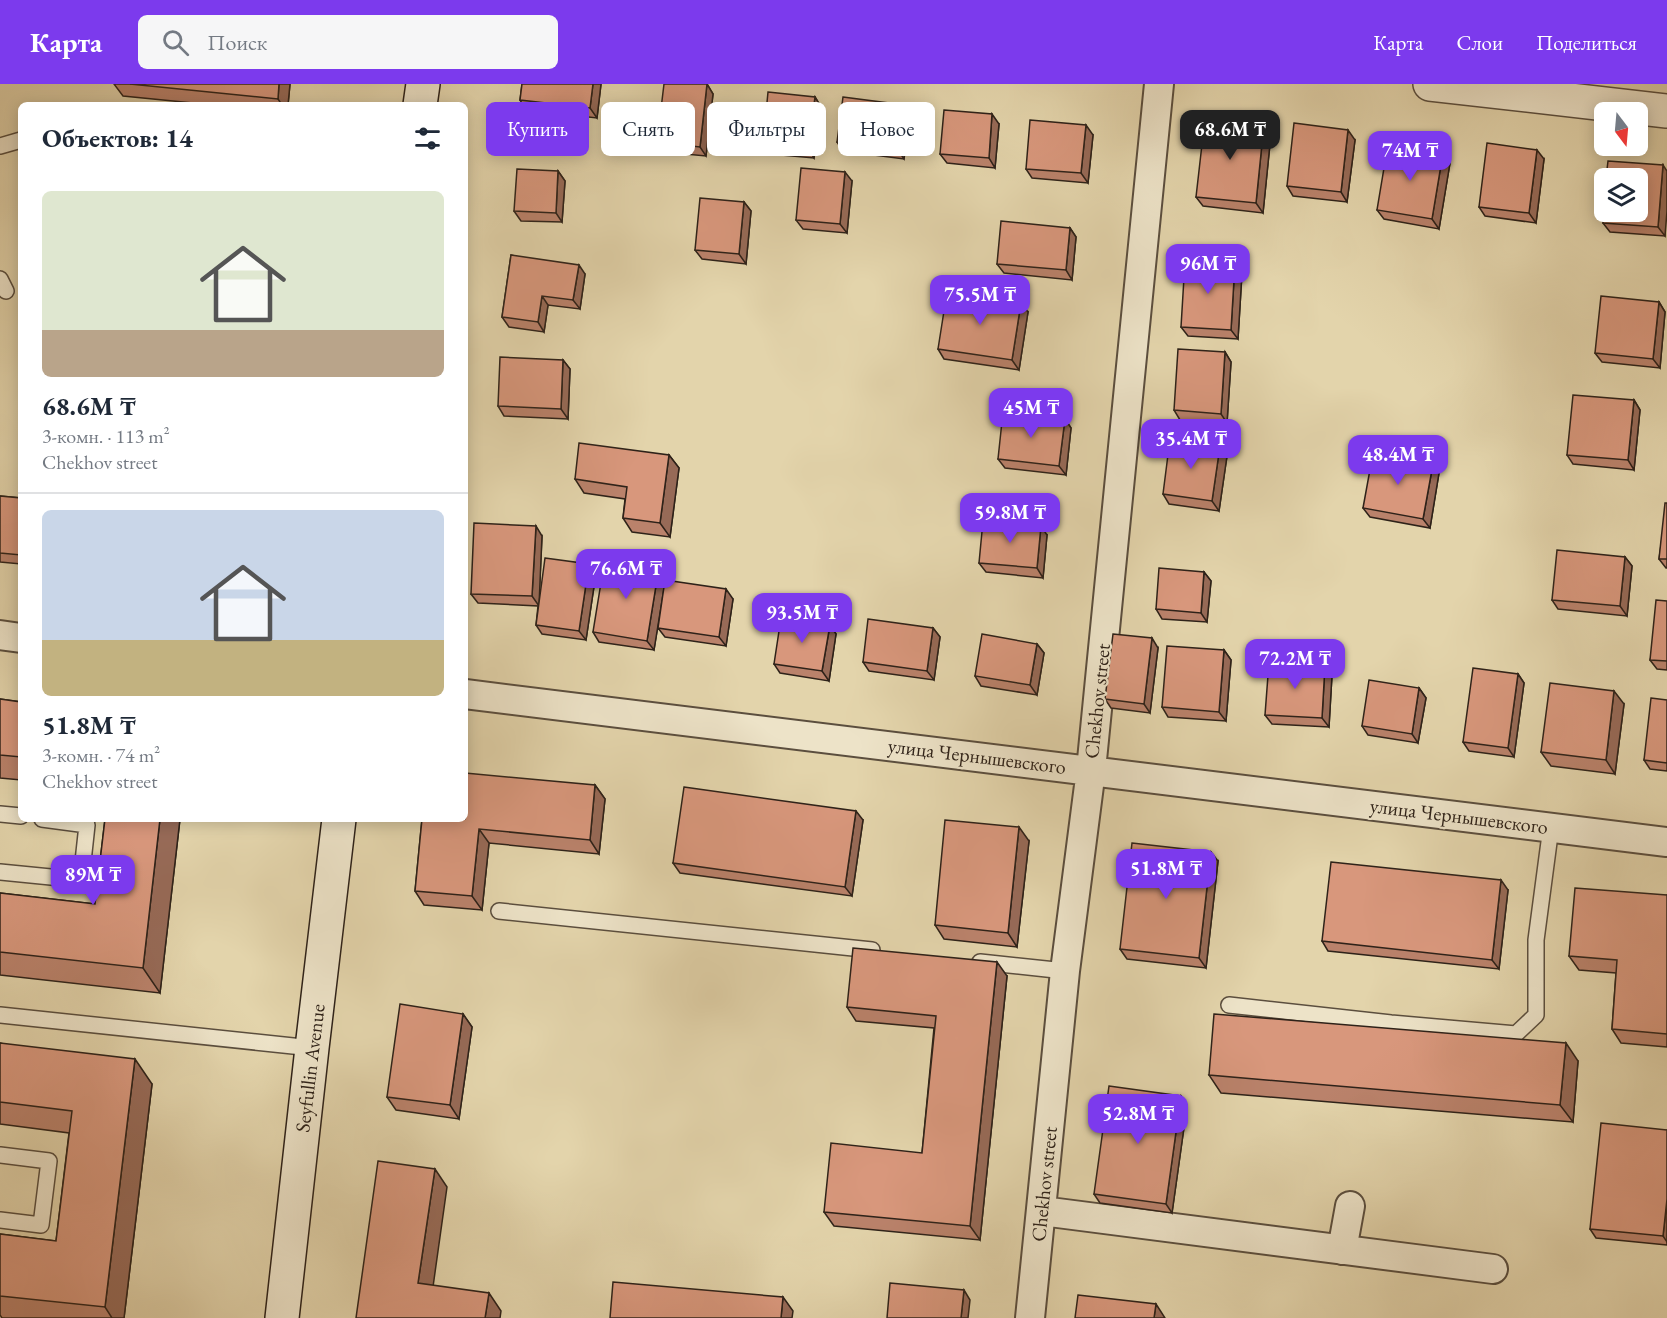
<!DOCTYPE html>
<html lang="ru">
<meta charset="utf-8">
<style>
:root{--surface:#fff;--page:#f6f6f7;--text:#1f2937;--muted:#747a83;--line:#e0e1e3;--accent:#7c3aed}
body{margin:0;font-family:"EB Garamond",serif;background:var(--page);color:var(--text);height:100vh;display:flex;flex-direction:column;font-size:22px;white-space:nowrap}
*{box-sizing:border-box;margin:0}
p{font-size:20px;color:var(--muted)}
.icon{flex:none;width:33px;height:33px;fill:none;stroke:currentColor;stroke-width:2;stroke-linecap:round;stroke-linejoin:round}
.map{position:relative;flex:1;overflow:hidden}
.details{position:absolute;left:18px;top:18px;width:450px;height:720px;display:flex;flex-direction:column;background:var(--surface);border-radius:9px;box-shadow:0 3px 15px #0003}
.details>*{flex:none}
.top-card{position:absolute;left:486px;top:18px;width:570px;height:54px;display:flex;gap:12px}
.needle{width:39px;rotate:164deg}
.fabs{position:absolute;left:1594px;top:18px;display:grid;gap:12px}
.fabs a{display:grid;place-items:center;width:54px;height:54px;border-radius:9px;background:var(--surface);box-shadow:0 3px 15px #0003;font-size:30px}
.price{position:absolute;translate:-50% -51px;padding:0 14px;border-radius:12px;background:var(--accent);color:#fff;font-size:20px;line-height:39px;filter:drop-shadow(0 2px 3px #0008)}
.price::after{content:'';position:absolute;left:50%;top:36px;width:18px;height:14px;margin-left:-9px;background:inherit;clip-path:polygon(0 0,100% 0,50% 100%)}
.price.current{background:#222;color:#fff}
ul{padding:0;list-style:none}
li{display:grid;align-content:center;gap:12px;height:318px;padding:0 24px}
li+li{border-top:2px solid var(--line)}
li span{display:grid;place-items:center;height:186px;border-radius:9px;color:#555}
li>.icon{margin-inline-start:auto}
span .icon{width:108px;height:108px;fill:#fffc;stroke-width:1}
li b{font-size:26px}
h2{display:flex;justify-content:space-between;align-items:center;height:72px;padding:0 24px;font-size:26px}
.tag{padding:0 21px;border-radius:9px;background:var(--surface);box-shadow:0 3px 15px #0003;font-size:21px;line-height:54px}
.tag.current{background:var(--accent);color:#fff}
header{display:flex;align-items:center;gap:36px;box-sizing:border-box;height:84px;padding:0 30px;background:var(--accent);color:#fff}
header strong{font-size:28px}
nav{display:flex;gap:33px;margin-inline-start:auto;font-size:21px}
.search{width:420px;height:54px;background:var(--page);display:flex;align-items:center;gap:15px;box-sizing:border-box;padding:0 21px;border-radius:9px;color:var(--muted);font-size:22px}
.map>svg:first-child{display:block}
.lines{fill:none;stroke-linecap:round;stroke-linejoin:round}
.service-casing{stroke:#5b4e3e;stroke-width:18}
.minor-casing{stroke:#5b4e3e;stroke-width:32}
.tertiary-casing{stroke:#5b4e3e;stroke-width:36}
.secondary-casing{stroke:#2e2219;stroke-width:36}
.service{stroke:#ede3c8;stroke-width:15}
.minor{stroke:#ede3c8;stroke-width:28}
.tertiary{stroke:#ede3c8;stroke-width:33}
.secondary{stroke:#ede3c8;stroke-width:33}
.wall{fill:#ba826b;stroke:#2e2219;stroke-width:1.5}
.shaded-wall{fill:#976a57;stroke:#2e2219;stroke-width:1.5}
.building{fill:#d8977c;stroke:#2e2219;stroke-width:1.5}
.labels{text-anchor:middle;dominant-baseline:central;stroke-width:4.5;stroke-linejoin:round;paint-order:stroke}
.street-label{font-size:20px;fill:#2e2219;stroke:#ede3c8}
</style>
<header>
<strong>Карта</strong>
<div class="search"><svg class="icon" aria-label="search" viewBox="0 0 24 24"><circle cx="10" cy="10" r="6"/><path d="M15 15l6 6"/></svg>Поиск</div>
<nav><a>Карта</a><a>Слои</a><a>Поделиться</a></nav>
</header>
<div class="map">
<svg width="1667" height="1234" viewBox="0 0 1667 1234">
<rect width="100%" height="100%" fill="#e3d4ab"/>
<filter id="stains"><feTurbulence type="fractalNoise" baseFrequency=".00333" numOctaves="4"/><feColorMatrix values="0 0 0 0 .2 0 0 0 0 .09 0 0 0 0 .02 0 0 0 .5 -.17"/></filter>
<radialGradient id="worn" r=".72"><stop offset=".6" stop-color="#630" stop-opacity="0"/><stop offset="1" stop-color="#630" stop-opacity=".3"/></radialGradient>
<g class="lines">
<defs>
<path id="service" d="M0 62 21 56
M0 195 6 207
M0 730 21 732
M0 788 81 796 87 741 42 735
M499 827 872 866
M980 878 1065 887
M1229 921 1391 939 1516 950 1536 931V856L1551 743
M0 931 312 964
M0 1071 49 1077 41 1141 0 1136"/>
<path id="minor" d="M0 551 21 554
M465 610 1667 758
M1042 1127 1493 1185
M1342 1166 1350 1122
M1030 1234 1065 887 1091 686 1159 0"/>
<path id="tertiary" d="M1430 0 1667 27"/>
<path id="secondary" d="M420 21 423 0
M282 1234 312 964 339 735"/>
</defs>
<use href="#service" class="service-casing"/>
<use href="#minor" class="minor-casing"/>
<use href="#tertiary" class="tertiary-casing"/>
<use href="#secondary" class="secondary-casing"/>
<use href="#service" class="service"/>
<use href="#minor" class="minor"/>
<use href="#tertiary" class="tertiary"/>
<use href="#secondary" class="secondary"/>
</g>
<path class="wall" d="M114 0H290L288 21H213L123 12Z
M522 0H601L597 34 526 26 520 16Z
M707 0 713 10 706 72 664 68 657 58Z
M815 13 821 23 814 74 770 70 763 60Z
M910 30 904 75 843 67 837 58Z
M999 40 995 84 947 79 940 70Z
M1264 40 1271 50 1263 129 1203 122 1196 113Z
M1093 51 1088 99 1032 94 1026 85Z
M1355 56 1347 118 1293 112 1287 102Z
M1544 75 1536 139 1485 132 1479 123Z
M1450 79 1439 145 1384 135 1377 126Z
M1663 81 1665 152 1610 148 1603 139Z
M558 87 565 97 562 138 521 137 514 127Z
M852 97 847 149 803 145 796 136Z
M744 118 751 127 746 180 702 175 695 166Z
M1070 144 1076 153 1072 196 1004 189 997 180Z
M511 171 585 190 580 225 548 221 544 248 509 243 502 233Z
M1235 179 1242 189 1238 255 1188 252 1181 243Z
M1659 218 1665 228 1660 284 1602 278 1595 269Z
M1028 228 1019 286 944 275 938 265Z
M1225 268 1231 278 1227 339 1180 336 1174 326Z
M563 276 570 285 568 335 504 332 498 322Z
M1634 316 1640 326 1634 386 1573 380 1567 371Z
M1065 335 1071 344 1066 391 1005 384 998 375Z
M669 371 679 384 670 453 632 448 623 434 625 415 584 409 575 395Z
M1227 372 1219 427 1169 420 1163 410Z
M1433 380 1439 389 1430 444 1370 433 1363 424Z
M0 412 21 414V480L0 478Z
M1667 419V484H1666L1659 475Z
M1047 451 1043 494 986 488 979 479Z
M542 452 539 514 596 489 586 556 542 550 536 541 538 522 478 519 471 510Z
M1625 473 1632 482 1627 532 1558 525 1552 516Z
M659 483 666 492 665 496 733 515 726 562 665 553 658 544 663 509 654 566 599 558 593 548Z
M1204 488 1211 497 1207 538 1162 535 1156 525Z
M1667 517V586L1657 585 1650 576Z
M830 541 836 550 829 597 780 589 774 580Z
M933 544 940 553 934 596 869 587 863 578Z
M1037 560 1044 569 1037 611 981 602 975 592Z
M1158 564 1150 629 1111 624 1105 615Z
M1224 566 1231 576 1226 637 1168 633 1162 623Z
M1325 582 1332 591 1329 643 1272 640 1265 631Z
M1518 590 1524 599 1514 673 1469 667 1463 658Z
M1419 604 1426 614 1418 659 1368 651 1362 642Z
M0 615 21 618V696L0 694Z
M1667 616V687L1650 685 1644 676Z
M1624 620 1615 690 1551 682 1541 668Z
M595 701 605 715 599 770 489 759 482 826 424 821 415 807 422 735Z
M105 735H180L160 909 0 891V809L95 820Z
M863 736 852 812 680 789 673 779Z
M1029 757 1017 863 944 855 935 841Z
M1218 777 1206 884 1127 875 1120 865Z
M1508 806 1499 885 1328 867 1322 857Z
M1667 811V963L1621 959 1612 945 1616 889 1579 886 1569 872Z
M1007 892 980 1156 834 1142 824 1128 922 1069 934 944 856 937 847 923Z
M463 930 472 943 459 1035 396 1026 387 1013Z
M0 959 152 1000 124 1234H2L0 1231V1150L56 1157 69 1049 0 1040Z
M1578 977 1573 1038 1221 1009 1209 991Z
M1187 1022 1172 1129 1100 1119 1094 1110Z
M1667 1046V1161L1596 1154 1590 1145Z"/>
<path class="shaded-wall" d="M279 0H290L288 21H282L278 15Z
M593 0H601L597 34 590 24Z
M707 0 713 10 706 72 700 63Z
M815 13 821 23 814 74 808 64Z
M904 21 910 30 904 75 898 66Z
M992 30 999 40 995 84 989 74Z
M1264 40 1271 50 1263 129 1256 119Z
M1086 41 1093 51 1088 99 1081 89Z
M1348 46 1355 56 1347 118 1341 108Z
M1537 66 1544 75 1536 139 1529 129Z
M1443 69 1450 79 1439 145 1432 135Z
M1663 81 1667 87V127L1665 152 1658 143Z
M558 87 565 97 562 138 556 129Z
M845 88 852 97 847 149 840 140Z
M744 118 751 127 746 180 739 170Z
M1070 144 1076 153 1072 196 1066 186Z
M1235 179 1242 189 1238 255 1231 246Z
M579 181 585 190 580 225 573 216Z
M542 212 548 221 544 248 538 238Z
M1659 218 1665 228 1660 284 1653 275Z
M1021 219 1028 228 1019 286 1012 276Z
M1225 268 1231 278 1227 339 1221 330Z
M563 276 570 285 568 335 561 325Z
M1634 316 1640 326 1634 386 1628 376Z
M1065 335 1071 344 1066 391 1059 382Z
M1220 362 1227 372 1219 427 1212 417Z
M669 371 679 384 670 453 660 439Z
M1433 380 1439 389 1430 444 1423 435Z
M536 442 542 452 539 522 532 512Z
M1041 442 1047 451 1043 494 1037 484Z
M1625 473 1632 482 1627 532 1620 522Z
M589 480 596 489 586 556 579 547Z
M659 483 666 492 654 566 647 557Z
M1204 488 1211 497 1207 538 1201 529Z
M726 505 733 515 726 562 719 553Z
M830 541 836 550 829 597 822 587Z
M933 544 940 553 934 596 927 587Z
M1152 554 1158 564 1150 629 1144 620Z
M1037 560 1044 569 1037 611 1030 601Z
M1224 566 1231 576 1226 637 1219 628Z
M1325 582 1332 591 1329 643 1322 634Z
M1518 590 1524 599 1514 673 1508 664Z
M1419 604 1426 614 1418 659 1412 650Z
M1614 607 1624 620 1615 690 1606 676Z
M595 701 605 715 599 770 590 756Z
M856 727 863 736 852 812 845 803Z
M160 735H180L160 909 143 884Z
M1019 743 1029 757 1017 863 1008 849Z
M479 745 489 759 482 826 472 812Z
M1211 768 1218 777 1206 884 1199 874Z
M1501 796 1508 806 1499 885 1492 876Z
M997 878 1007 892 980 1156 970 1142Z
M463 930 472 943 459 1035 450 1021Z
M1566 959 1578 977 1573 1038 1560 1021Z
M135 975 152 1000 124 1234H112L105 1223Z
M1181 1012 1187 1022 1172 1129 1166 1120Z
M435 1085 447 1103 431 1217 418 1199Z
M1667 1115V1158L1663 1152Z
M964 1206 970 1216 968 1234H961Z
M489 1209 501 1227 500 1234H485Z
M783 1213 793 1227 792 1234H781Z
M1156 1220 1165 1234H1154Z"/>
<path class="building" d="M130 0H279L278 15Z
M522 0H593L590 24 520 16Z
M664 0H707L700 63 657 58Z
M768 8 815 13 808 64 763 60Z
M843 13 904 21 898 66 837 58Z
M944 26 992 30 989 74 940 70Z
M1205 34 1264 40 1256 119 1196 113Z
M1030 36 1086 41 1081 89 1026 85Z
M1294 39 1348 46 1341 108 1287 102Z
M1487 59 1537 66 1529 129 1479 123Z
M1388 60 1443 69 1432 135 1377 126Z
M1608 77 1663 81 1658 143 1603 139 1605 113V128H1638V94H1606Z
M801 84 845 88 840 140 796 136Z
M517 85 558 87 556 129 514 127Z
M700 114 744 118 739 170 695 166Z
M1001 137 1070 144 1066 186 997 180Z
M511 171 579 181 573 216 542 212 538 238 502 233Z
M1185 177 1235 179 1231 246 1181 243Z
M947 208 1021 219 1012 276 938 265Z
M1601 212 1659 218 1653 275 1595 269Z
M1178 265 1225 268 1221 330 1174 326Z
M500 273 563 276 561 325 498 322Z
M1573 311 1634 316 1628 376 1567 371Z
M1003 328 1065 335 1059 382 998 375Z
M1170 355 1220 362 1212 417 1163 410Z
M579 359 669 371 660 439 623 434 627 403 575 395Z
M1373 369 1433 380 1423 435 1363 424Z
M0 412 21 414V471L0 469Z
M1665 419H1667V475H1659Z
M983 437 1041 442 1037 484 979 479Z
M474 439 536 442 532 512 471 510Z
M1557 466 1625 473 1620 522 1552 516Z
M545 474 589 480 579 547 536 541Z
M605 474 659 483 647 557 593 548Z
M1159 484 1204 488 1201 529 1156 525Z
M665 496 726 505 719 553 658 544Z
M1656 516 1667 517V577L1650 576Z
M781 534 830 541 822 587 774 580Z
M868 535 933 544 927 587 863 578Z
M982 550 1037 560 1030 601 975 592Z
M1113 550 1152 554 1144 620 1105 615Z
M1167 562 1224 566 1219 628 1162 623Z
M1269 578 1325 582 1322 634 1265 631Z
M1473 584 1518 590 1508 664 1463 658Z
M1369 596 1419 604 1412 650 1362 642Z
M1550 599 1614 607 1606 676 1541 668Z
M1651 614 1667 616V679L1644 676Z
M0 615 21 618V673L0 671Z
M465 689 595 701 590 756 479 745 472 812 415 807 422 735H465Z
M684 703 856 727 845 803 673 779Z
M105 735H160L143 884 0 868V809L95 820Z
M945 736 1019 743 1008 849 935 841Z
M1132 759 1211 768 1199 874 1120 865Z
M1331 778 1501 796 1492 876 1322 857Z
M1575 804 1667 811V950L1612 945 1617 876 1569 872Z
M853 864 997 878 970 1142 824 1128 831 1059 922 1069 936 932 847 923Z
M400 920 463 930 450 1021 387 1013Z
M1214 930 1566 959 1560 1021 1209 991Z
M0 959 135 975 105 1223 0 1212V1150L56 1157 72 1027 0 1018Z
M1109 1002 1181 1012 1166 1120 1094 1110Z
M1601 1039 1667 1046V1115L1663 1152 1590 1145Z
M378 1077 435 1085 418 1199 489 1209 485 1234H356Z
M613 1198 783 1213 781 1234H610Z
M890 1199 964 1206 961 1234H887Z
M1078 1211 1156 1220 1154 1234H1075Z"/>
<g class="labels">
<g class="street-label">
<text transform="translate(1097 617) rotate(-84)">Chekhov street</text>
<text transform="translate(977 672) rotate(7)">улица Чернышевского</text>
<text transform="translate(1459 732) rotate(7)">улица Чернышевского</text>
<text transform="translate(310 984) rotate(-83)">Seyfullin Avenue</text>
<text transform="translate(1044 1100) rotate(-84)">Chekhov street</text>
</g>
</g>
<rect width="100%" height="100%" filter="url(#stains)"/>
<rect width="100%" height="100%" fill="url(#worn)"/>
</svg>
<div class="fabs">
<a><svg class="needle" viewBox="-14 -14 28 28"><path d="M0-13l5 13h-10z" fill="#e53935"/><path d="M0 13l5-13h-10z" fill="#747a83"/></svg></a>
<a><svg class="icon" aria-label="layers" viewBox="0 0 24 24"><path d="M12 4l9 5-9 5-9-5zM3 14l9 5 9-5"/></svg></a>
</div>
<b class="price current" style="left:1230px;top:77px">68.6M ₸</b>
<b class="price" style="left:1410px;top:98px">74M ₸</b>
<b class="price" style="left:1208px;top:211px">96M ₸</b>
<b class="price" style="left:980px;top:242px">75.5M ₸</b>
<b class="price" style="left:1031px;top:355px">45M ₸</b>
<b class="price" style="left:1191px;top:386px">35.4M ₸</b>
<b class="price" style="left:1398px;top:402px">48.4M ₸</b>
<b class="price" style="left:1010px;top:460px">59.8M ₸</b>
<b class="price" style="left:626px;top:516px">76.6M ₸</b>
<b class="price" style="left:802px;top:560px">93.5M ₸</b>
<b class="price" style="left:1295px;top:606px">72.2M ₸</b>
<b class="price" style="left:1166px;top:816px">51.8M ₸</b>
<b class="price" style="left:93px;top:822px">89M ₸</b>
<b class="price" style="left:1138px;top:1061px">52.8M ₸</b>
<div class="top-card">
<a class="tag current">Купить</a>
<a class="tag">Снять</a>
<a class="tag">Фильтры</a>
<a class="tag">Новое</a>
</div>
<section class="details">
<h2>Объектов: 14<svg class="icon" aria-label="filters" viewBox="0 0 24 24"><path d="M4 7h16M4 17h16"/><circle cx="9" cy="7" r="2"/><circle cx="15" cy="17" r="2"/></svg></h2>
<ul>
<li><span style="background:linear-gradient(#dfe7d0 75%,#b9a48a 0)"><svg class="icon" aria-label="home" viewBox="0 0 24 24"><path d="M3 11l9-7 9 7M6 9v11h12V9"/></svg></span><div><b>68.6M ₸</b><p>3-комн. · 113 m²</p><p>Chekhov street</p></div></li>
<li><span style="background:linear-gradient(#c9d6e8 70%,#c2b280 0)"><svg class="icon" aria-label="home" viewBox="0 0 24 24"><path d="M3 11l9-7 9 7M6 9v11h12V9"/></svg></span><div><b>51.8M ₸</b><p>3-комн. · 74 m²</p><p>Chekhov street</p></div></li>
</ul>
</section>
</div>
